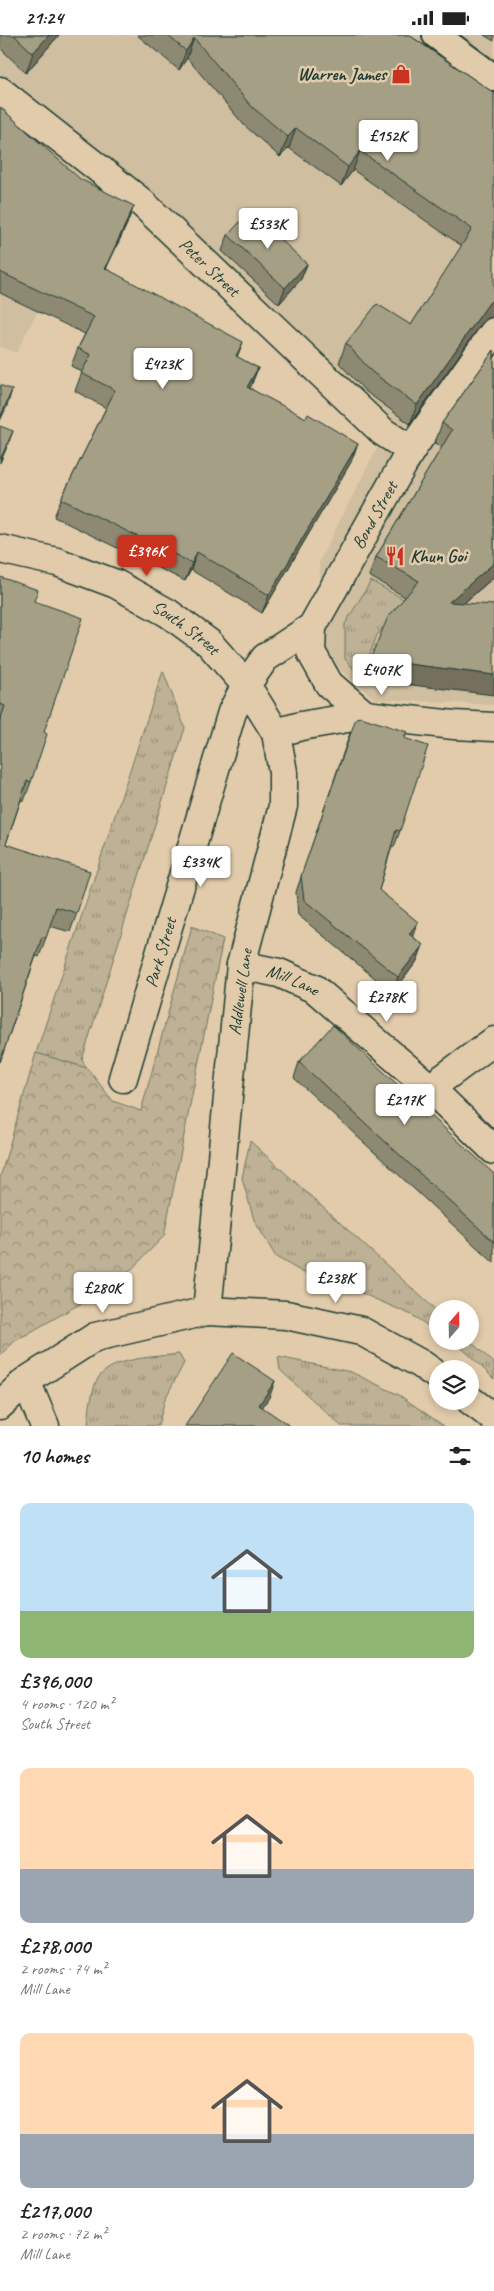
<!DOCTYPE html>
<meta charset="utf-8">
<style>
:root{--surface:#fff;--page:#f2f2f2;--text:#222;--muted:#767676;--accent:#c8321e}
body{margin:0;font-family:Caveat,sans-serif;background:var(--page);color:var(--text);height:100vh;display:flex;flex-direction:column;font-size:19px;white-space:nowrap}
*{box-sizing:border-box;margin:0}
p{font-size:16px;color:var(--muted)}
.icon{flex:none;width:28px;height:28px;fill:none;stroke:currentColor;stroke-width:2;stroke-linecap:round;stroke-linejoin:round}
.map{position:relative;height:1391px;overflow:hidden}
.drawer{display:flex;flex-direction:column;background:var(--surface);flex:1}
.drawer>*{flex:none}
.needle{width:32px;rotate:20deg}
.buttons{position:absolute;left:429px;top:1265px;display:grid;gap:10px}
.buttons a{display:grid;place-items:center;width:50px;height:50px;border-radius:50%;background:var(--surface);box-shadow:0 2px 8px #0003;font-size:25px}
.price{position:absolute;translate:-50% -42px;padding:0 11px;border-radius:5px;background:#fff;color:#222;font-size:16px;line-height:32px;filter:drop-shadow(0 1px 2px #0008)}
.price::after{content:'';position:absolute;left:50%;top:30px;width:15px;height:11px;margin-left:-8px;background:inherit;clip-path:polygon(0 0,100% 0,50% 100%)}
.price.on{background:var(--accent);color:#fff}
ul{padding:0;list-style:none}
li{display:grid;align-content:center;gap:10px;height:265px;padding:0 20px}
li span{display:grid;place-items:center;height:155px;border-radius:10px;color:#555}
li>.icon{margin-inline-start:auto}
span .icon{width:90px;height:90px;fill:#fffc;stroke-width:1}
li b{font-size:21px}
h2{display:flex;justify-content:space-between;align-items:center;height:60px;padding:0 20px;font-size:21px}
.status{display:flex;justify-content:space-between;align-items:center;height:35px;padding:0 25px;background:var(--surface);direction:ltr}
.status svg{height:14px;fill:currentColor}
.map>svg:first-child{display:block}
.built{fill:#cfbe9f}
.grass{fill:url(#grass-tufts);stroke:#6e7764}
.forest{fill:url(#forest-crowns);stroke:#6e7764}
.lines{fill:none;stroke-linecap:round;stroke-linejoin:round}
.pedestrian-casing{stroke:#1f3d34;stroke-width:30}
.minor-casing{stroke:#1f3d34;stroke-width:31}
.tertiary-casing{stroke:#1f3d34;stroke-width:31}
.pedestrian{stroke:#e1cbaa;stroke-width:26}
.minor{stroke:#e1cbaa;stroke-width:28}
.tertiary{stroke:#e1cbaa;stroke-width:28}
.wall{fill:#8e8972;stroke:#1f3d34}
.shaded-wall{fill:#746f5d;stroke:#1f3d34}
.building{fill:#a59f85;stroke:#1f3d34}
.labels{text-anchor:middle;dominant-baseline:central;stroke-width:5;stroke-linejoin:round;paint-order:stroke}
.poi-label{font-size:18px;font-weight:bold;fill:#1f3d34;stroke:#e1cbaa;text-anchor:end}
.street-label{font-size:18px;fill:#1f3d34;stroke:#e1cbaa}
</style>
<div class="status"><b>21:24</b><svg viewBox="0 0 49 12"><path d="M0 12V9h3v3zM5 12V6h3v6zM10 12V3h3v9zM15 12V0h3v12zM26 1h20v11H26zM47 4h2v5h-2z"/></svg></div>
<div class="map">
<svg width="494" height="1391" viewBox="0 0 494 1391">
<defs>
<pattern id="grass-tufts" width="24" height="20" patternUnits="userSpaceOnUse" patternTransform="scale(1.25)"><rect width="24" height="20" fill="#beb195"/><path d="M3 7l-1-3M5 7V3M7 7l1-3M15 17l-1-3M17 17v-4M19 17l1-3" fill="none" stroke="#9a917a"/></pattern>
<pattern id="forest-crowns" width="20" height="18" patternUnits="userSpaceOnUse" patternTransform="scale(1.25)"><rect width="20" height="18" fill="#beb195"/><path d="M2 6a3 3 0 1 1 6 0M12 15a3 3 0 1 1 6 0" fill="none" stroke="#9a917a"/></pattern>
</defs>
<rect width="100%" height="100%" fill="#e1cbaa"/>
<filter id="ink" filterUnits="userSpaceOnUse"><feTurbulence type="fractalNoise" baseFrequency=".02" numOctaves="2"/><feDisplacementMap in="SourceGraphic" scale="10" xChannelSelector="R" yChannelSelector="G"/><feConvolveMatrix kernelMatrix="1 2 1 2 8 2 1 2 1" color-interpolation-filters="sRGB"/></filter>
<g filter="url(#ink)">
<path class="built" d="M0 0H494V670L375 664 327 624 319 527 377 413 101 152 16 318 0 312Z"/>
<path class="grass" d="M371 546 407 566 377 600 361 642 345 624V589Z
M163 636 185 693 82 1025 87 1033 36 1018Z
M250 1106 437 1276V1297L412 1280 354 1255 302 1237 276 1222 254 1185 242 1143Z
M452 1306H470L494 1328V1344L463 1314Z
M179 1319 184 1328 165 1364 158 1391H88C89 1378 91 1353 99 1342 114 1322 156 1322 179 1319Z
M278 1322 351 1337 399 1360 444 1391H341L280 1335Z"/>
<path class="forest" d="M192 891 223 904 164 1201 120 1246 15 1306 0 1320V1143L36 1018 87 1033 113 1066 141 1076Z"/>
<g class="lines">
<defs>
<path id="pedestrian" d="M436 0 494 43"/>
<g id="minor">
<path id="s1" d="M0 56 140 166 383 397 411 415"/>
<path id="s2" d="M0 514 57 527 116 549 168 578 209 608 246 650 276 698 283 737V771L241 930 207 1276"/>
<path d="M312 592 311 617 329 649 365 680"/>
<path d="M276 698 301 691 365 680 454 690 494 692"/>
<path id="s3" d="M241 930 279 938 315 954 430 1053 494 1115"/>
<path id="s4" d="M123 1043 232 677 246 650 265 623 312 592 411 415 494 297"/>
<path d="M430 1053 494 1006"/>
<path d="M26 1346 45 1391"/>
</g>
<path id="tertiary" d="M470 1365 494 1383
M0 1370 26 1346 95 1302 207 1276 286 1280 361 1296 421 1329 438 1341"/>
</defs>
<use href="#pedestrian" class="pedestrian-casing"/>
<use href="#minor" class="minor-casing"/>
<use href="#tertiary" class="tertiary-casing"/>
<use href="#pedestrian" class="pedestrian"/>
<use href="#minor" class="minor"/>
<use href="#tertiary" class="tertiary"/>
</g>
<path class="wall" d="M0 0H59L26 38 0 13Z
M137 0H409L494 58 488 283 482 288 410 389 365 356 339 328 346 308 411 290 462 211 353 135 341 151 289 113 280 122 244 90 187 23 179 35Z
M484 0H494V6Z
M0 72 127 189 106 234 237 322 258 333 250 353 351 427 262 578 191 535 185 546 54 482 61 464 106 373 75 356 82 337 71 331 78 313 85 299 0 258Z
M228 200 307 229 301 244 279 269 222 216Z
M494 315V542L464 568 363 644 405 562 369 541 376 522 442 412 435 408 442 388Z
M0 542 34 566 44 697 31 747 24 766 21 765 6 809 77 878 70 897 50 891 39 922 36 921 0 1027Z
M407 697 405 703 400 796 394 812 392 811 379 855 413 902 423 910 417 926 393 958 298 880 296 857 350 698Z
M299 1027 494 1139V1228L294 1043Z"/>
<path class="shaded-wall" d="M49 0H59L26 38 33 18Z
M194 3 187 23 179 35 186 16Z
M296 93 289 113 280 122 288 102Z
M360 116 353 135 341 151 348 132Z
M134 171 127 189 98 251 105 233Z
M307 229 301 244 279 269 285 253Z
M494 264V282L488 283 482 288 410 389 417 370 489 268Z
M243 307 236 325V321Z
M258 333 251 351 241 370 247 352Z
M12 355 7 371 0 386V383Z
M13 396 7 412 0 428V425Z
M358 409 351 427 262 578 269 560Z
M197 517 191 535 185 546 192 528Z
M494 528V542L442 587 449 567Z
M370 624 494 640V660L363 644Z
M418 887 412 903 409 899Z
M423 910 417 926 393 958 398 942Z
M275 1346 270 1361 254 1385 259 1370Z"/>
<path class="building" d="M14 0H49L33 18Z
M167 0H409L494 58V264L489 268 417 370 372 337 346 308 377 269 411 290 472 194 360 116 348 132 296 93 288 102 251 71 194 3 186 16Z
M0 72 80 144 134 171 105 233 243 307 236 321 258 333 247 352 306 383 308 379 358 409 269 560 197 517 192 528 61 464 115 355 81 338 91 320 78 313 94 282 0 237Z
M250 176 307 229 285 253 228 200Z
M494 315V528L449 567 494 570V640L370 624 388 582 419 546 376 522 452 395 442 388Z
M0 350 12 355 0 383Z
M0 391 13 396 0 425Z
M0 542 38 555 34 566 83 583 44 697 47 699 31 747 27 746 6 809 90 836 77 878 56 872 46 903 42 902 0 1027V686L5 671 0 669Z
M361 682 407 697 404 703 428 711 400 796 396 795 379 855 418 887 409 899 423 910 398 942 304 865 301 841 356 683Z
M333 990 494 1139V1207L299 1027Z
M233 1318 275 1346 259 1370 290 1391H185Z"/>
</g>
<defs>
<symbol id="shop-bare" viewBox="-9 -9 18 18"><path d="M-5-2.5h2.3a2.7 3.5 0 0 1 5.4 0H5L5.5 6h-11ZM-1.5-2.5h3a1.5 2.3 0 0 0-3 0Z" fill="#c8321e" stroke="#e1cbaa" stroke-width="2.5" paint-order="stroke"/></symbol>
<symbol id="restaurant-bare" viewBox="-9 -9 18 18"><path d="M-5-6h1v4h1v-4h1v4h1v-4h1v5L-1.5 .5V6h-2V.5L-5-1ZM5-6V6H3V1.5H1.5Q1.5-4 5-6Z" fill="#c8321e" stroke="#e1cbaa" stroke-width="2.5" paint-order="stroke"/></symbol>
</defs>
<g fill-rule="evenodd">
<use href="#shop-bare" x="387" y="25" width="28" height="28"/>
<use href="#restaurant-bare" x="381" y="507" width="28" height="28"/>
</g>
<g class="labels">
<g class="poi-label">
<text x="386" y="39">Warren James</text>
<text x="410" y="521" text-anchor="start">Khun Goi</text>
</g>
<g class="street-label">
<text stroke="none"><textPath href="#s1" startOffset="274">Peter Street</textPath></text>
<text stroke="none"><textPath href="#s4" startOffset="630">Bond Street</textPath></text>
<text stroke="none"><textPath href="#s2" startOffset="204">South Street</textPath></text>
<text stroke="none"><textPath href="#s4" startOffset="131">Park Street</textPath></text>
<text stroke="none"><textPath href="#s3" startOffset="54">Mill Lane</textPath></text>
<text transform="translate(240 957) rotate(-82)">Addlewell Lane</text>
</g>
</g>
</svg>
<div class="buttons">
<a><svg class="needle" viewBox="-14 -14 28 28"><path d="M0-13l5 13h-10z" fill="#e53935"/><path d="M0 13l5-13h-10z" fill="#767676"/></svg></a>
<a><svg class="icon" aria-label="layers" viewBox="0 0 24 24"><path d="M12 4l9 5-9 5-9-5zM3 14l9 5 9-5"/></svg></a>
</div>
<b class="price" style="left:388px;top:127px">£152K</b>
<b class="price" style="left:268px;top:215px">£533K</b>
<b class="price" style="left:163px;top:355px">£423K</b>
<b class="price on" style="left:147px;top:542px">£396K</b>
<b class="price" style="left:382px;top:661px">£407K</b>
<b class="price" style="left:201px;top:853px">£334K</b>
<b class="price" style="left:387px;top:988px">£278K</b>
<b class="price" style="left:405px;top:1091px">£217K</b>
<b class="price" style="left:336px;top:1269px">£238K</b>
<b class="price" style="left:103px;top:1279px">£280K</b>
</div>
<section class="drawer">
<h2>10 homes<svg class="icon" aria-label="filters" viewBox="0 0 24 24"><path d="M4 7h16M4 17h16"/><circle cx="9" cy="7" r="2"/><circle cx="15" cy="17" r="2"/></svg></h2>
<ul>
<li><span style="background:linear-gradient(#bfe0f5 70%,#8fb573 0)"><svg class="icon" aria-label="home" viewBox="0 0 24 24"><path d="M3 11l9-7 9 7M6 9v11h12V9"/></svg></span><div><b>£396,000</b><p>4 rooms · 120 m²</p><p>South Street</p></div></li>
<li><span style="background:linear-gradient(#ffd9b3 65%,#9aa5b1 0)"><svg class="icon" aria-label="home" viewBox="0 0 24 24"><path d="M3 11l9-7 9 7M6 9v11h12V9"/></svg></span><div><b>£278,000</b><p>2 rooms · 74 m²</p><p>Mill Lane</p></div></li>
<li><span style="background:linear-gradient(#ffd9b3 65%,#9aa5b1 0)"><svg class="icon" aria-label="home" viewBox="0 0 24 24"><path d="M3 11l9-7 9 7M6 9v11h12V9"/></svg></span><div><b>£217,000</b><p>2 rooms · 72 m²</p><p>Mill Lane</p></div></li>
</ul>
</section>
